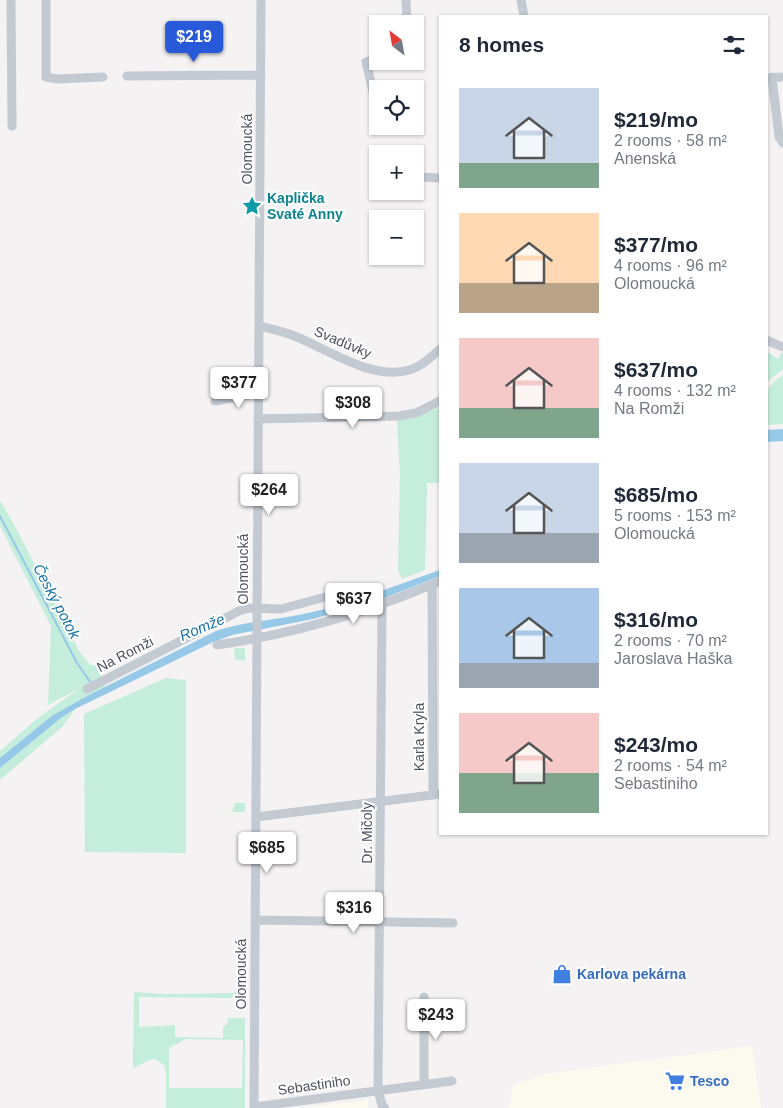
<!DOCTYPE html>
<meta charset="utf-8">
<style>
:root{--surface:#fff;--page:#f2f2f3;--text:#1f2937;--muted:#747a83;--accent:#2759d9}
body{margin:0;font-family:Helvetica,sans-serif;background:var(--page);color:var(--text);height:100vh;display:flex;flex-direction:column;font-size:19px;white-space:nowrap}
*{box-sizing:border-box;margin:0}
p{font-size:16px;color:var(--muted)}
.icon{flex:none;width:28px;height:28px;fill:none;stroke:currentColor;stroke-width:2;stroke-linecap:round;stroke-linejoin:round}
.map{position:relative;flex:1;overflow:hidden}
.drawer{position:absolute;left:439px;top:15px;width:329px;height:820px;display:flex;flex-direction:column;background:var(--surface);border-radius:0px;box-shadow:0 1px 4px #0004}
.drawer>*{flex:none}
.needle{width:32px;rotate:329deg}
.fabs{position:absolute;left:369px;top:15px;display:grid;gap:10px}
.fabs a{display:grid;place-items:center;width:55px;height:55px;border-radius:0px;background:var(--surface);box-shadow:0 1px 4px #0004;font-size:25px}
.price{position:absolute;translate:-50% -42px;padding:0 11px;border-radius:5px;background:#fff;color:#222;font-size:16px;line-height:32px;filter:drop-shadow(0 1px 2px #0008)}
.price::after{content:'';position:absolute;left:50%;top:30px;width:15px;height:11px;margin-left:-8px;background:inherit;clip-path:polygon(0 0,100% 0,50% 100%)}
.price.active{background:var(--accent);color:#fff}
ul{padding:0;list-style:none}
li{display:flex;align-items:center;gap:15px;height:125px;padding:0 20px}
li span{display:grid;place-items:center;flex:none;width:140px;height:100px;border-radius:0px;color:#555}
li>.icon{margin-inline-start:auto}
span .icon{width:60px;height:60px;fill:#fffc;stroke-width:1}
li b{font-size:21px}
h2{display:flex;justify-content:space-between;align-items:center;height:60px;padding:0 20px;font-size:21px}
.map>svg:first-child{display:block}
.commercial{fill:#fcfaee}
.green{fill:#c5eddb;fill-rule:evenodd}
.water{fill:#95c9e7}
.lines{fill:none;stroke-linecap:round;stroke-linejoin:round}
.stream{stroke:#95c9e7;stroke-width:2}
.river{stroke:#95c9e7;stroke-width:12}
.minor{stroke:#c4cad2;stroke-width:9}
.labels{text-anchor:middle;dominant-baseline:central;stroke-width:4;stroke-linejoin:round;paint-order:stroke}
.street-label{font-size:14px;fill:#4b525e;stroke:#fff}
.culture-label{font-size:14px;font-weight:bold;fill:#0d838f;stroke:#fff;text-anchor:start}
.shop-label{font-size:14px;font-weight:bold;fill:#366cbe;stroke:#fff;text-anchor:start}
.water-label{font-size:15px;font-style:italic;fill:#1771a5;stroke:#fff}
</style>
<div class="map">
<svg width="783" height="1108" viewBox="0 0 783 1108">
<rect width="100%" height="100%" fill="#f4f2f2"/>
<path class="commercial" d="M752 1046 761 1108H509L513 1086 543 1074Z
M368 1100V1108H297L360 1101Z"/>
<path class="green" d="M766 351 778 359 781 353H783V369L766 383Z
M783 375V424L766 425V391L776 380Z
M440 407V483H427L425 570 402 579 398 570 400 476 397 420 411 419Z
M0 500 17 530 79 651 90 665H95L106 686 53 715 0 758V751L38 718 80 688 48 705 51 626 0 526Z
M234 648H244L245 649V661L235 659Z
M166 678 186 680V853L85 852 84 714Z
M75 709 62 727 0 780V768L62 717Z
M235 803H245V811L243 812H232Z
M245 972V996H233L232 998 139 997V1027L175 1025V1037L223 1038V1027L227 1024 228 1018H245V1108H166V1072L164 1065 155 1059 149 1060 134 1068 133 1067 134 994 135 992 165 994 233 993C242 989 244 982 245 972ZM186 1039 243 1040 242 1088H169V1048Z"/>
<path class="water" d="M440 570V576L382 599 313 619 232 635 211 643 75 709 62 717 0 768V758L53 715 89 695 216 631C246 621 277 620 308 613 353 603 396 585 440 570Z"/>
<g class="lines">
<path class="stream" d="M0 516 77 663 91 683"/>
<path class="river" d="M766 436 783 435"/>
<path class="minor" d="M11 0 12 126
M46 0V77L57 79 103 77
M406 0 407 24
M521 0 524 16
M127 76 261 75
M772 77 779 137 783 143
M766 78 783 77
M375 100 366 62 378 58
M420 177 440 178
M260 326C272 329 285 332 297 337 328 350 374 381 409 370 421 367 431 357 440 349
M766 340 783 347
M215 401 259 393
M258 419 399 416 416 413 440 401
M432 584 433 795
M382 605 378 1090 382 1105 385 1108
M217 645C292 634 371 611 440 581
M87 689 239 611 249 608 281 609 344 592
M256 817 440 794
M255 920 453 923
M424 1084V997
M254 1107 452 1081
M254 1108 261 0"/>
</g>
<defs>
<symbol id="sight-bare" viewBox="-9 -9 18 18"><path d="M0-6L1.8-2.2L6-1.7L2.9 1.2L3.7 5.4L0 3.3L-3.7 5.4L-2.9 1.2L-6-1.7L-1.8-2.2Z" fill="#0f9aa8" stroke="#fff" stroke-width="2.5" paint-order="stroke"/></symbol>
<symbol id="shop-bare" viewBox="-9 -9 18 18"><path d="M-5-2.5h2.3a2.7 3.5 0 0 1 5.4 0H5L5.5 6h-11ZM-1.5-2.5h3a1.5 2.3 0 0 0-3 0Z" fill="#3f7fe0" stroke="#fff" stroke-width="2.5" paint-order="stroke"/></symbol>
<symbol id="supermarket-bare" viewBox="-9 -9 18 18"><path d="M-6-5.5h2.5l.6 2H6L4.5 2H-2.5L-4.4-4H-6ZM-1.5 3.2a1.3 1.3 0 1 0 .1 0ZM3 3.2a1.3 1.3 0 1 0 .1 0Z" fill="#3f7fe0" stroke="#fff" stroke-width="2.5" paint-order="stroke"/></symbol>
</defs>
<g fill-rule="evenodd">
<use href="#sight-bare" x="238" y="192" width="28" height="28"/>
<use href="#shop-bare" x="548" y="960" width="28" height="28"/>
<use href="#supermarket-bare" x="661" y="1067" width="28" height="28"/>
</g>
<g class="labels">
<g class="street-label">
<text transform="translate(247 149) rotate(-90)">Olomoucká</text>
<text transform="translate(343 342) rotate(23)">Svadůvky</text>
<text transform="translate(243 569) rotate(-90)">Olomoucká</text>
<text transform="translate(125 654) rotate(-27)">Na Romži</text>
<text transform="translate(419 737) rotate(-90)">Karla Kryla</text>
<text transform="translate(367 833) rotate(-90)">Dr. Mičoly</text>
<text transform="translate(241 974) rotate(-90)">Olomoucká</text>
<text transform="translate(314 1085) rotate(-8)">Sebastiniho</text>
</g>
<g class="culture-label">
<text x="267" y="198">Kaplička<tspan x="267" dy="16">Svaté Anny</tspan></text>
</g>
<g class="shop-label">
<text x="577" y="974">Karlova pekárna</text>
<text x="690" y="1081">Tesco</text>
</g>
<g class="water-label">
<text transform="translate(57 601) rotate(62)">Český potok</text>
<text transform="translate(202 627) rotate(-23)">Romže</text>
</g>
</g>
</svg>
<div class="fabs">
<a><svg class="needle" viewBox="-14 -14 28 28"><path d="M0-13l5 13h-10z" fill="#e53935"/><path d="M0 13l5-13h-10z" fill="#747a83"/></svg></a>
<a><svg class="icon" aria-label="locate" viewBox="0 0 24 24"><circle cx="12" cy="12" r="6"/><path d="M12 2v4M12 18v4M2 12h4M18 12h4"/></svg></a>
<a>+</a>
<a>−</a>
</div>
<b class="price active" style="left:194px;top:63px">$219</b>
<b class="price" style="left:239px;top:409px">$377</b>
<b class="price" style="left:353px;top:429px">$308</b>
<b class="price" style="left:269px;top:516px">$264</b>
<b class="price" style="left:354px;top:625px">$637</b>
<b class="price" style="left:267px;top:874px">$685</b>
<b class="price" style="left:354px;top:934px">$316</b>
<b class="price" style="left:436px;top:1041px">$243</b>
<section class="drawer">
<h2>8 homes<svg class="icon" aria-label="filters" viewBox="0 0 24 24"><path d="M4 7h16M4 17h16"/><circle cx="9" cy="7" r="2"/><circle cx="15" cy="17" r="2"/></svg></h2>
<ul>
<li><span style="background:linear-gradient(#c9d6e8 75%,#7fa58c 0)"><svg class="icon" aria-label="home" viewBox="0 0 24 24"><path d="M3 11l9-7 9 7M6 9v11h12V9"/></svg></span><div><b>$219/mo</b><p>2 rooms · 58 m²</p><p>Anenská</p></div></li>
<li><span style="background:linear-gradient(#ffd9b3 70%,#b9a48a 0)"><svg class="icon" aria-label="home" viewBox="0 0 24 24"><path d="M3 11l9-7 9 7M6 9v11h12V9"/></svg></span><div><b>$377/mo</b><p>4 rooms · 96 m²</p><p>Olomoucká</p></div></li>
<li><span style="background:linear-gradient(#f6c9c9 70%,#7fa58c 0)"><svg class="icon" aria-label="home" viewBox="0 0 24 24"><path d="M3 11l9-7 9 7M6 9v11h12V9"/></svg></span><div><b>$637/mo</b><p>4 rooms · 132 m²</p><p>Na Romži</p></div></li>
<li><span style="background:linear-gradient(#c9d6e8 70%,#9aa5b1 0)"><svg class="icon" aria-label="home" viewBox="0 0 24 24"><path d="M3 11l9-7 9 7M6 9v11h12V9"/></svg></span><div><b>$685/mo</b><p>5 rooms · 153 m²</p><p>Olomoucká</p></div></li>
<li><span style="background:linear-gradient(#a9c7e8 75%,#9aa5b1 0)"><svg class="icon" aria-label="home" viewBox="0 0 24 24"><path d="M3 11l9-7 9 7M6 9v11h12V9"/></svg></span><div><b>$316/mo</b><p>2 rooms · 70 m²</p><p>Jaroslava Haška</p></div></li>
<li><span style="background:linear-gradient(#f6c9c9 60%,#7fa58c 0)"><svg class="icon" aria-label="home" viewBox="0 0 24 24"><path d="M3 11l9-7 9 7M6 9v11h12V9"/></svg></span><div><b>$243/mo</b><p>2 rooms · 54 m²</p><p>Sebastiniho</p></div></li>
</ul>
</section>
</div>
